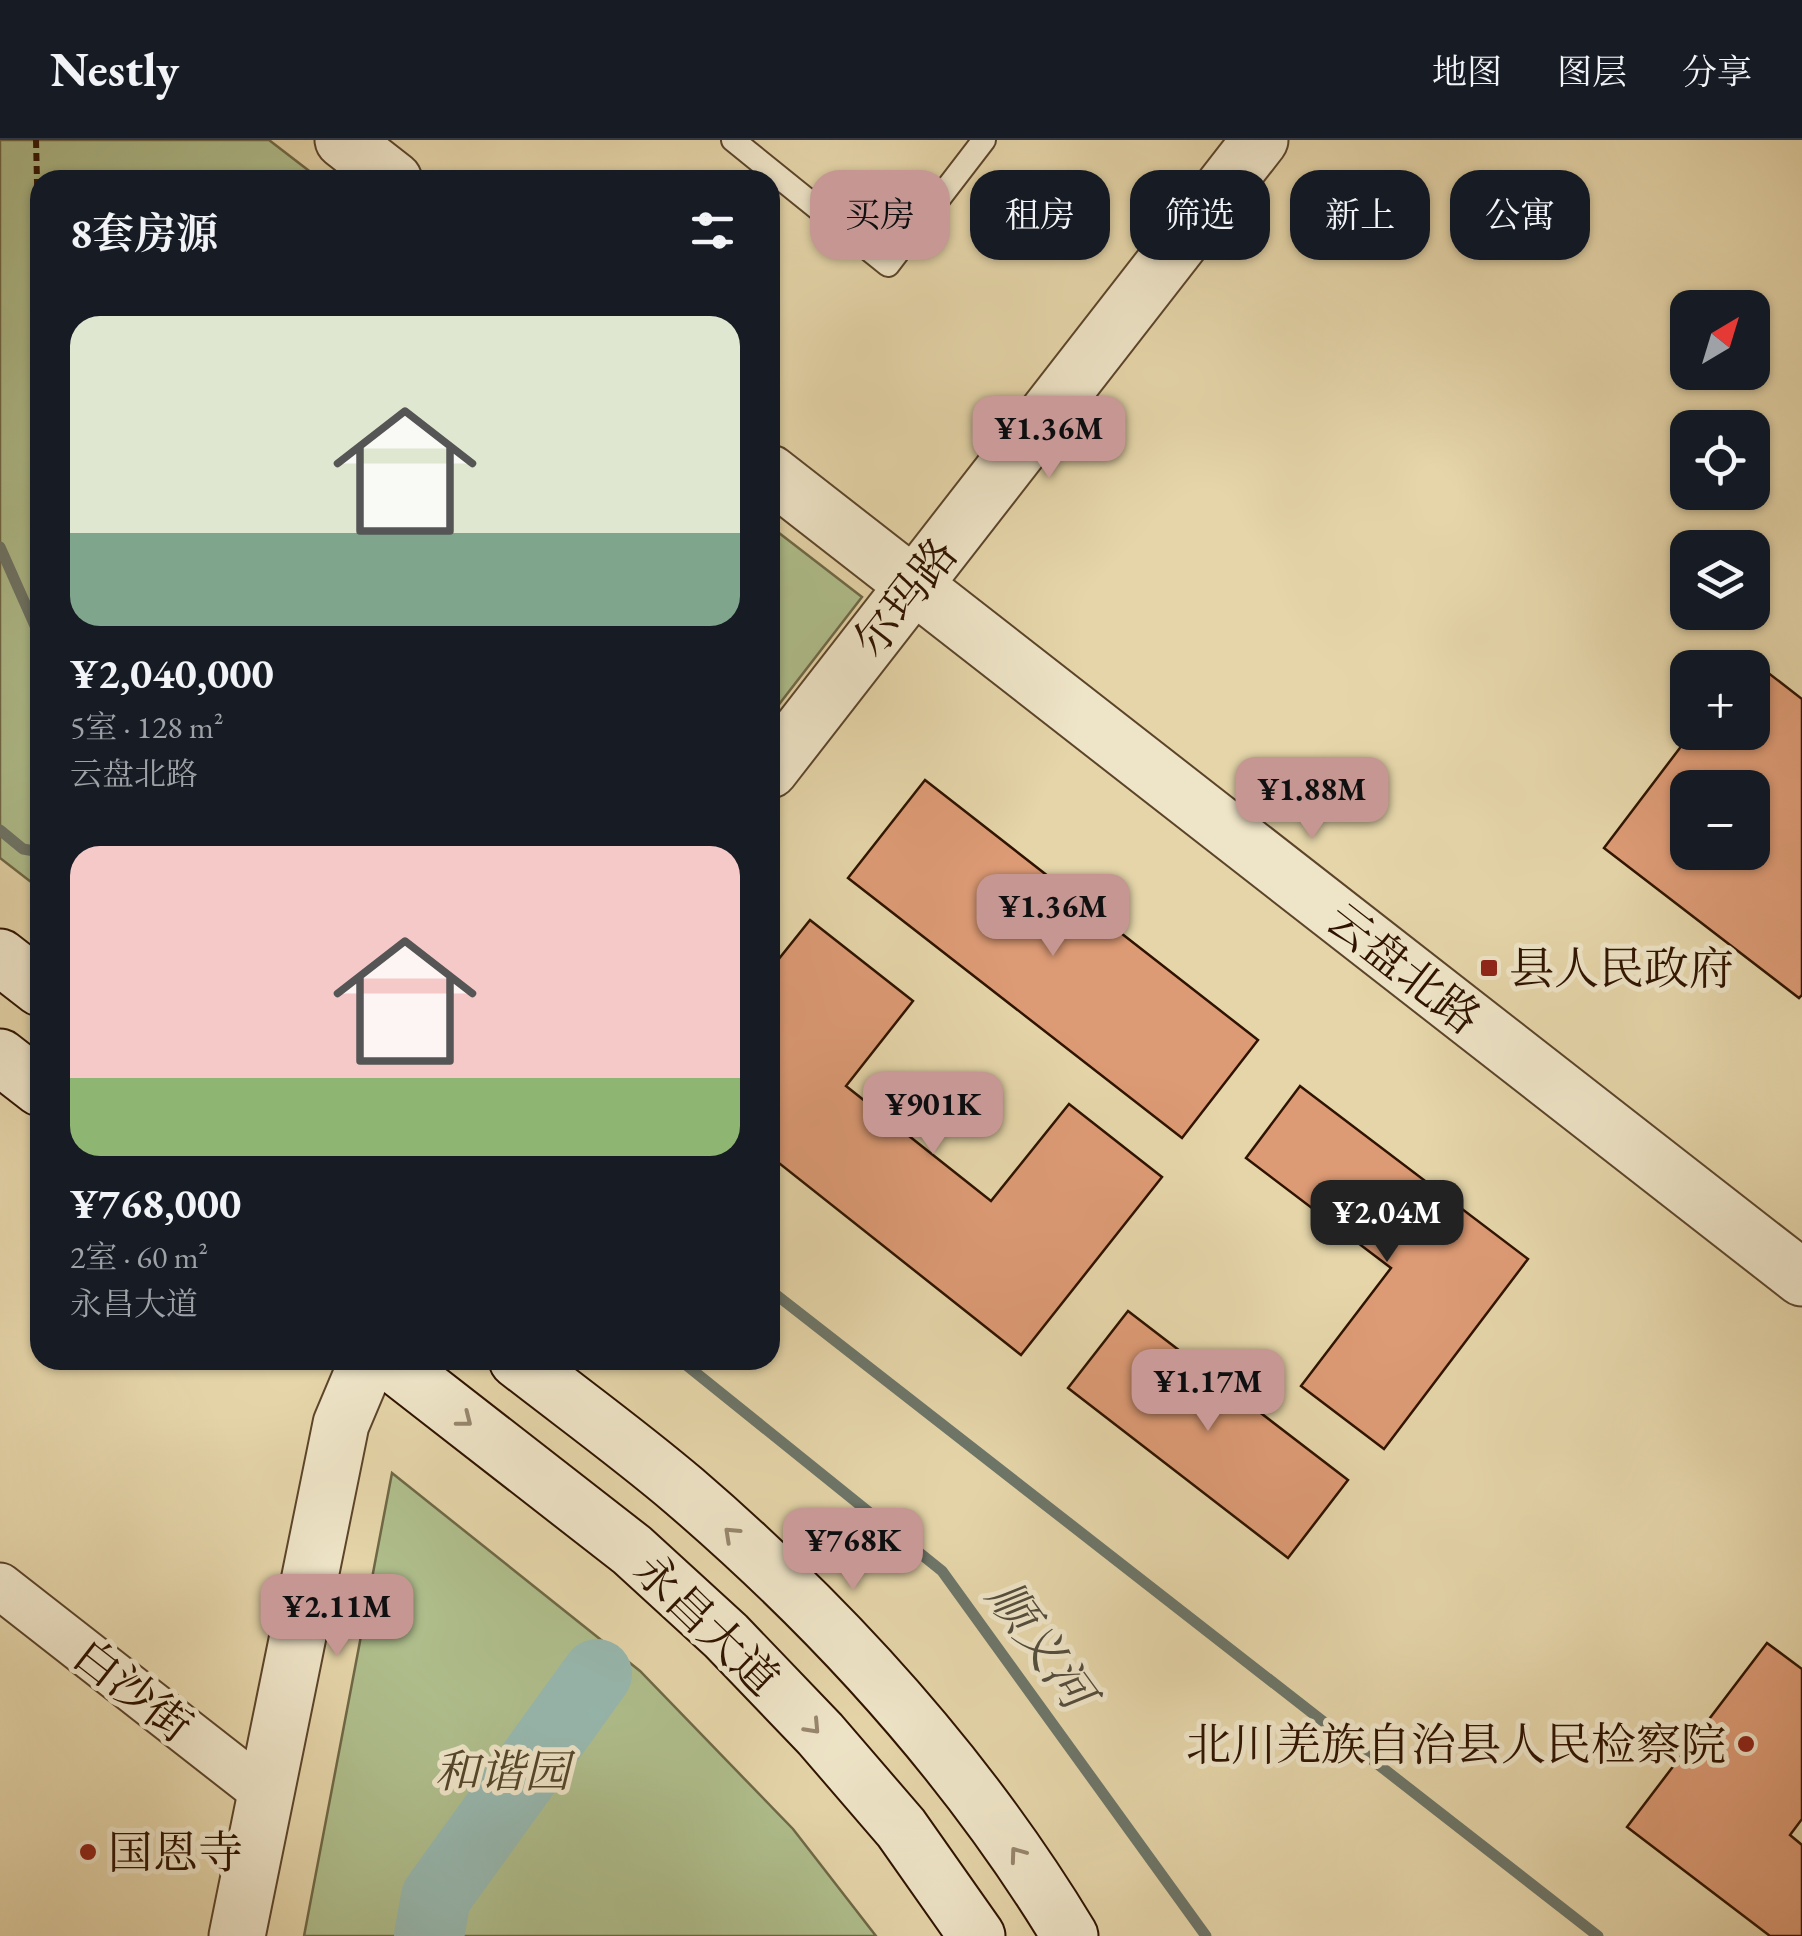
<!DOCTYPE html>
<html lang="zh">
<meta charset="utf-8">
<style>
:root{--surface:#171b24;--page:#20242c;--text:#f1f3f6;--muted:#9ea1a6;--line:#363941;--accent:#c59692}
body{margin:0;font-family:"EB Garamond","Noto Serif SC",serif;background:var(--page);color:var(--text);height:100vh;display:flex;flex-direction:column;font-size:38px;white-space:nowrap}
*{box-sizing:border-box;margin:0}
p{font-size:32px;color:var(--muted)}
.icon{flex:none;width:55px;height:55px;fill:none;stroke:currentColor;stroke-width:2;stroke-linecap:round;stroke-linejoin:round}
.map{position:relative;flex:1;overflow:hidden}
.drawer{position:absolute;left:30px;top:30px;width:750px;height:1200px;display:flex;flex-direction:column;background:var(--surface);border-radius:30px;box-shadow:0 2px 8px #0004}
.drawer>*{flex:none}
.banner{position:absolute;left:810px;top:30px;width:840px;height:90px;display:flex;gap:20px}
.needle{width:65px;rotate:38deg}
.controls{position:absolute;left:1670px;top:150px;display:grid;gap:20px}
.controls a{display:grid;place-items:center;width:100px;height:100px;border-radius:20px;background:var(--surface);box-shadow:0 2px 8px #0004;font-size:50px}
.price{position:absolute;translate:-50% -85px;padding:0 22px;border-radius:20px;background:var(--accent);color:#111;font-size:32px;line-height:65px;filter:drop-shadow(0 2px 5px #0008)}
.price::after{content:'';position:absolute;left:50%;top:60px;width:30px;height:22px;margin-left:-15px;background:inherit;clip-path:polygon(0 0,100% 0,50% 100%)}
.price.on{background:#222;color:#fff}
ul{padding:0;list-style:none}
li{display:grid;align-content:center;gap:20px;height:530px;padding:0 40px}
li span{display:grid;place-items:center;height:310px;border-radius:30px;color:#555}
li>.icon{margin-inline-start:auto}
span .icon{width:180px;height:180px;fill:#fffc;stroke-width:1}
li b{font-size:42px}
h2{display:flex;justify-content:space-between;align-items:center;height:120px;padding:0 40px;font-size:42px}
.tag{padding:0 35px;border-radius:30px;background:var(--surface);box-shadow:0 2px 8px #0004;font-size:35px;line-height:90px}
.tag.on{background:var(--accent);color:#111}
header{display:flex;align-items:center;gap:60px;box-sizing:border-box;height:140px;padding:0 50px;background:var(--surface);border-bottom:2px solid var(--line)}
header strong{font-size:48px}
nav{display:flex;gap:55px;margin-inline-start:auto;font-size:35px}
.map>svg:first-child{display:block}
.green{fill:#afbe8c;stroke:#6f6846;stroke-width:2.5}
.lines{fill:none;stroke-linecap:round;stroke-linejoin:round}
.stream{stroke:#6d7669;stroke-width:11}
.river{stroke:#97b8af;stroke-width:70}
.building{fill:#dd9b75;stroke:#2f1300;stroke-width:2.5;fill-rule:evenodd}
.service-casing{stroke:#5c442a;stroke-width:26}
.minor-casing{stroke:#5c442a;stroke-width:49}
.tertiary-casing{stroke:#5c442a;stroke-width:59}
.secondary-casing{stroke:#2f1300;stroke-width:59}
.path{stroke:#2f1300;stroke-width:6;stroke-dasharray:8 5;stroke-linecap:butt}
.service{stroke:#eee4c7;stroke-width:22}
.minor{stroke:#eee4c7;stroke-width:45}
.tertiary{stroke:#eee4c7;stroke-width:55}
.secondary{stroke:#eee4c7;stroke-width:55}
.oneway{stroke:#98866d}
.poi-dot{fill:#8f2418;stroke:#eee4c7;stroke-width:4}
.labels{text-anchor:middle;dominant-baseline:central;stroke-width:10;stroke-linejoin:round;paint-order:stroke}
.street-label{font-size:45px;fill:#2f1300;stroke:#eee4c7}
.poi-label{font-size:45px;fill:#2f1300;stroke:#eee4c7;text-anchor:start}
.park-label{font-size:45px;font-style:italic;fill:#55462a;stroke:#eee4c7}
.water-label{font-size:48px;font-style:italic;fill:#534d3d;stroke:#eee4c7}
</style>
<header>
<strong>Nestly</strong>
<nav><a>地图</a><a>图层</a><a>分享</a></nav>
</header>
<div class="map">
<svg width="1802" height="1796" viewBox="0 0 1802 1796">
<rect width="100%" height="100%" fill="#e5d5a9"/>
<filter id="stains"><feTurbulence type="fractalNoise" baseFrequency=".002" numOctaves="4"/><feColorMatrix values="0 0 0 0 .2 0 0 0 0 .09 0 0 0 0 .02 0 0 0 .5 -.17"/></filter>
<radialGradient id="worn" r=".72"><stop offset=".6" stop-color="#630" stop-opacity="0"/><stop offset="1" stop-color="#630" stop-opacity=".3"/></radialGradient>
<path class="green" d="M0 0H269L321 40H40V749L0 718Z
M770 386 862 457 770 576Z
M392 1333 640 1531 793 1689 876 1796H304Z"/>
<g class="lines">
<path class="stream" d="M0 407 40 497
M0 690 23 709 40 712
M770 1150 1598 1796
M680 1220 942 1431 1206 1796"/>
<path class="river" d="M429 1796 436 1757 597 1534"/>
</g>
<path class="building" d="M1749 518 1802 559V855L1799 858 1604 708 1692 592H1752V528H1742ZM1688 648H1752V712H1688Z
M925 640 1258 900 1182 998 848 738Z
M810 780 913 861 846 946 991 1061 1069 964 1162 1037 1021 1215 770 1016V830Z
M1300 946 1528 1119 1384 1309 1301 1246 1391 1128 1246 1018Z
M1128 1171 1348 1340 1288 1418 1068 1248Z
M1767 1503 1802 1529V1679L1790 1695 1802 1705V1796H1770L1627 1687Z"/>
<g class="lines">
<defs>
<path id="service" d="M733 0 888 125 984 0"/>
<path id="minor" d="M0 1446 266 1654"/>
<path id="tertiary" d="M343 0 394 40
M770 333 1802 1138
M770 630 1260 0
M237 1796 341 1284 368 1220"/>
<path id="secondary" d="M0 817 40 848
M0 917 40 948
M388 1220 632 1410 726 1496 820 1594 901 1688 977 1796
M517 1220C572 1263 630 1305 684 1351 833 1479 968 1627 1070 1796"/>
</defs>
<use href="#service" class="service-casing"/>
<use href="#minor" class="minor-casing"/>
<use href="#tertiary" class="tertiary-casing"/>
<use href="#secondary" class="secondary-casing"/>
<path class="path" d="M36 0 40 166"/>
<use href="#service" class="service"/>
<use href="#minor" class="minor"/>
<use href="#tertiary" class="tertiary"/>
<use href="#secondary" class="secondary"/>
</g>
<defs><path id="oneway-chevron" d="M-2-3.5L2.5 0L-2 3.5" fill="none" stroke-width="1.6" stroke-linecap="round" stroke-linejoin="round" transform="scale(2.5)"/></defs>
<g class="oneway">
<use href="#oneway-chevron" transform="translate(465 1280) rotate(38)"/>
<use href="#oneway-chevron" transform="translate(731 1394) rotate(-137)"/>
<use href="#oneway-chevron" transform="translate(813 1587) rotate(47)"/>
<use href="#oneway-chevron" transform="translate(1017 1714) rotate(-126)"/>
</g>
<g class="poi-dot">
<rect x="1479" y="818" width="20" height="20" rx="5"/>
<circle cx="1746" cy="1604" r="10"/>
<circle cx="88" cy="1712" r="10"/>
</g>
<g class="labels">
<g class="street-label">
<text transform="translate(905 457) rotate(-52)">尔玛路</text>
<text transform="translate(1404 828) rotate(38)">云盘北路</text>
<text transform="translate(707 1484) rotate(44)">永昌大道</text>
<text transform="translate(133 1550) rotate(38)">白沙街</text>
</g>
<g class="poi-label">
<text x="1509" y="828">县人民政府</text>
<text x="1726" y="1604" text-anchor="end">北川羌族自治县人民检察院</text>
<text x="108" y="1712">国恩寺</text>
</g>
<g class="park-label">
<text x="502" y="1631">和谐园</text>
</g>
<g class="water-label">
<text transform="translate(1041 1504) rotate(54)">顺义河</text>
</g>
</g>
<rect width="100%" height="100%" filter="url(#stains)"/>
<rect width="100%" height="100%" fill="url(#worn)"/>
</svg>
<div class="controls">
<a><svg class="needle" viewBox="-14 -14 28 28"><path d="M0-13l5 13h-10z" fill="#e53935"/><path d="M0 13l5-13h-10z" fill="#9ea1a6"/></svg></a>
<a><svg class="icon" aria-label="locate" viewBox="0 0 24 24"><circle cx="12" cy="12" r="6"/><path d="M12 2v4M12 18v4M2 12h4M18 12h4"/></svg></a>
<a><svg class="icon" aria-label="layers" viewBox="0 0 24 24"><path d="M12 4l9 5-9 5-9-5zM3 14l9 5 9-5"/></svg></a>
<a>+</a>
<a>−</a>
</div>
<b class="price" style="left:1049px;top:341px">¥1.36M</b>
<b class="price" style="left:1312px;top:702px">¥1.88M</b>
<b class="price" style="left:1053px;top:819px">¥1.36M</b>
<b class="price" style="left:933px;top:1017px">¥901K</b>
<b class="price on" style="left:1387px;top:1125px">¥2.04M</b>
<b class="price" style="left:1208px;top:1294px">¥1.17M</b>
<b class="price" style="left:853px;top:1453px">¥768K</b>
<b class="price" style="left:337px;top:1519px">¥2.11M</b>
<div class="banner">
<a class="tag on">买房</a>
<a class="tag">租房</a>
<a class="tag">筛选</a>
<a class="tag">新上</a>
<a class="tag">公寓</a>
</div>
<section class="drawer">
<h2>8套房源<svg class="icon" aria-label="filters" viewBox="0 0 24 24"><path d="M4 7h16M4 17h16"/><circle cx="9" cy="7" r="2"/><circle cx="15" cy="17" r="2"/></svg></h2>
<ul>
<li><span style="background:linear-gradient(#dfe7d0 70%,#7fa58c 0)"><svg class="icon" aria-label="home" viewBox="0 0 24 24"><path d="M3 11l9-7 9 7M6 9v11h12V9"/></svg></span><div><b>¥2,040,000</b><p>5室 · 128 m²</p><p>云盘北路</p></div></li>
<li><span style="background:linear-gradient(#f6c9c9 75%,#8fb573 0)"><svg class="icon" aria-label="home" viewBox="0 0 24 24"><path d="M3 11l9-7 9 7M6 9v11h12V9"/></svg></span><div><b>¥768,000</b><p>2室 · 60 m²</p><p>永昌大道</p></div></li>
</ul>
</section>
</div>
